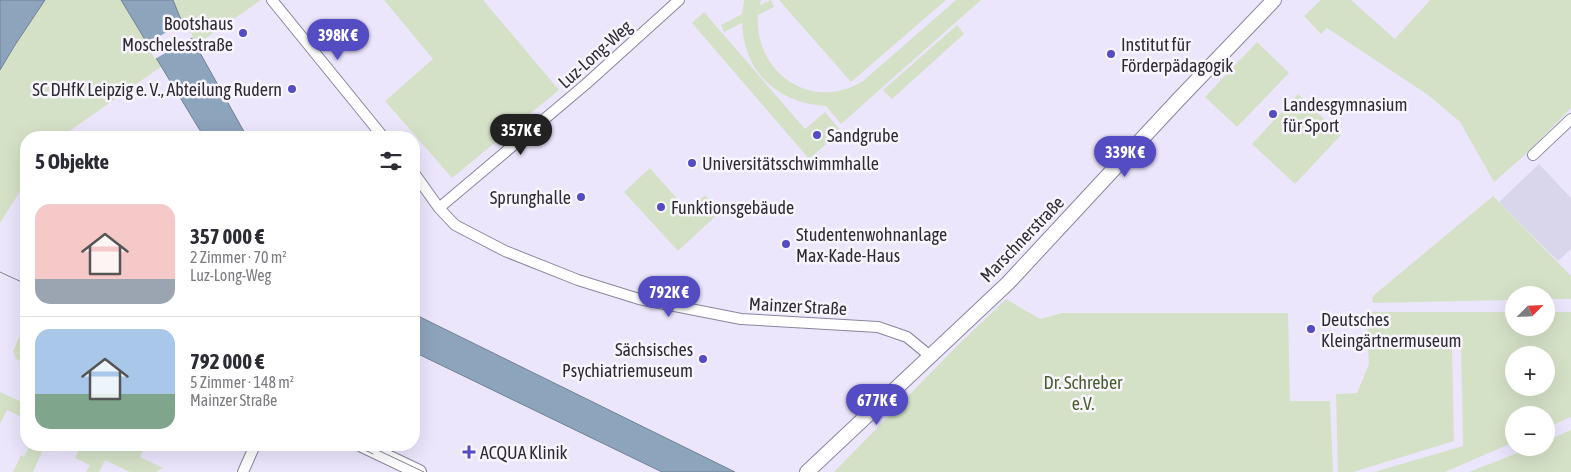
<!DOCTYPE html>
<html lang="de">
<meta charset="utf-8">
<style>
:root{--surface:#fff;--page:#f7f7f7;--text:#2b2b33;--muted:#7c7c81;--line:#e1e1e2;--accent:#534cc3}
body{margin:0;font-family:"Asap Condensed",sans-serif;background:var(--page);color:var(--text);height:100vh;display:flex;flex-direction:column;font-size:19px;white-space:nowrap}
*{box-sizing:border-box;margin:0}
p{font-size:16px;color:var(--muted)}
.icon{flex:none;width:28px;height:28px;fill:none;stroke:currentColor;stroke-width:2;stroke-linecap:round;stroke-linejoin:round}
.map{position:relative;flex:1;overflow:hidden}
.side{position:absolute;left:20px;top:131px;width:400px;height:320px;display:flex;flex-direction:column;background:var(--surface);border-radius:20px;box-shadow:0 5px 20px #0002}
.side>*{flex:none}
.needle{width:32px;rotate:66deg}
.fabs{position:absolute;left:1505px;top:286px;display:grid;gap:10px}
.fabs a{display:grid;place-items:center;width:50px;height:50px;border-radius:50%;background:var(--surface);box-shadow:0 5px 20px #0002;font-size:25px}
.price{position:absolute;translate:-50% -42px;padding:0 11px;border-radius:18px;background:var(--accent);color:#fff;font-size:16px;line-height:32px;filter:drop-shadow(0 1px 2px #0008)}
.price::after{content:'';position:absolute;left:50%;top:30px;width:15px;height:11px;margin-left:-8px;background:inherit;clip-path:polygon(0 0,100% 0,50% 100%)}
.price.selected{background:#222;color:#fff}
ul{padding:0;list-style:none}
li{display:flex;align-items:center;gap:15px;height:125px;padding:0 15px}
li+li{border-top:1px solid var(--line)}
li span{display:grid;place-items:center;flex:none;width:140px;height:100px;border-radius:15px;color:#555}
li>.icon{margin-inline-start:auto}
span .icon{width:60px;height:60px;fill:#fffc;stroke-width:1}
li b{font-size:21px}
h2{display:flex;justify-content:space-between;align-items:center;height:60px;padding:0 15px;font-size:21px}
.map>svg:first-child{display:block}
.industrial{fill:#d9d6eb}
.green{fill:#d5e1c7;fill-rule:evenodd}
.water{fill:#8da4bd;stroke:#718095}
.pier{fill:#ece6fd}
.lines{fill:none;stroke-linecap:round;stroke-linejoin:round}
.street-casing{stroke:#8b859e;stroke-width:12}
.secondary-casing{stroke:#8b859e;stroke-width:16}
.street{stroke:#fff;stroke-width:10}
.secondary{stroke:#fff;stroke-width:14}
.tram{stroke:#868292;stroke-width:1}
.poi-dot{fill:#534cc3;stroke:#f8f6fc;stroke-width:2}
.labels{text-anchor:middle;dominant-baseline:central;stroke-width:5;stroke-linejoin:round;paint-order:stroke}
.poi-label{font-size:18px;fill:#2f2c37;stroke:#f8f6fc;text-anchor:start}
.street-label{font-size:18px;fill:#2f2c37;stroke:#f8f6fc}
.park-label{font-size:18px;fill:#4a5d2e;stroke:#f8f6fc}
</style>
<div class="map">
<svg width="1571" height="472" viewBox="0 0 1571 472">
<rect width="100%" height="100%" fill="#ece6fd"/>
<path class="industrial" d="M1539 164 1571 198V249L1558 261 1499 202Z"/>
<path class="green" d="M45 0H121L162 66 61 137 26 138V182L0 223V70L15 45Z
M173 0H261L196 45 180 17Z
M384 0H483L559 90 452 178 385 101 433 59Z
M744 0H761L760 5 771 0 774 7 758 15C754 73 812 113 863 81L956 0H981L841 124 826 106C778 103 744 73 742 23L724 32 721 25 742 14Z
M779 0H946L851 82Z
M1321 0H1351L1395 39 1430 0H1571V108L1526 154 1494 182 1460 122 1428 95 1327 28 1321 34 1304 16Z
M704 12 805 129 825 112 841 131 809 159 692 23Z
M957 25 964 34 892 99 883 90Z
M1257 42 1289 73 1237 127 1205 97Z
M1298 94 1341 135 1295 184 1252 144Z
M650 168 688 211 705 195 720 212 678 251 624 192Z
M1493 196 1571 276V299H1546V295H1514V300L1373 303 1372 299 1374 295Z
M1006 299 1040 319 1062 313H1288L1290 401H1330L1333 472H834L957 346Z
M1371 312H1514V328H1546V312H1571V417L1546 428V415H1514V442L1445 472H1374L1463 446 1461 343 1368 342 1367 315ZM1514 355H1546V388H1514Z
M26 322V336L19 353 26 356V364L16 359 13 351Z
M1368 348H1452L1454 441 1353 472H1338L1336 394 1357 393 1369 364Z
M0 392 26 404V419L7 410 0 424Z
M1571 430V472H1469L1530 448H1546V441Z
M30 445H45L33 472H13L21 455 24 457Z
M81 445H145L140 457 163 468 159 470 157 472H130L105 460 99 472H86L90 465 75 458Z"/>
<path class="water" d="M0 0H45L15 45 0 70Z
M121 0H173L180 17 247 137H204Z
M414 314 735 472H662L414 352Z"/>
<path class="pier" d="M184 22 193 37 155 59 146 44Z"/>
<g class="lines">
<defs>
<path id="street" d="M272 0 384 138
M1533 155 1571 119
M414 173 439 208 455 225 505 251 578 280 639 299 741 319 878 327 907 337 930 356
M439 208 586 84 679 0
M243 472 255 445"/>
<path id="secondary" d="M362 445 419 472
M807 472 1008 283 1178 100 1274 0"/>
</defs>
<use href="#street" class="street-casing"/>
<use href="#secondary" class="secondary-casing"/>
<use href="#street" class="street"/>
<use href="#secondary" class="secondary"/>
<path class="tram" d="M0 272 26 284
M355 445 373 454
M367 445 424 472"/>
</g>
<g class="poi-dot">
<circle cx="243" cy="33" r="5"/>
<circle cx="1111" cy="54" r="5"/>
<circle cx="292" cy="89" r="5"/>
<circle cx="1273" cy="114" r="5"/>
<circle cx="817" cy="135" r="5"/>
<circle cx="692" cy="163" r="5"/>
<circle cx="581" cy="197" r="5"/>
<circle cx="661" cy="207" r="5"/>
<circle cx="786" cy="244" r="5"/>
<circle cx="1311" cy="329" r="5"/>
<circle cx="703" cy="359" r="5"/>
<path d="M466.5 444.5h5v5h5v5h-5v5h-5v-5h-5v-5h5z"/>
</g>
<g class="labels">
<g class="poi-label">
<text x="233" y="23" text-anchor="end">Bootshaus<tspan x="233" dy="21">Moschelesstraße</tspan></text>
<text x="1121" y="44">Institut für<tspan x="1121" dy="21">Förderpädagogik</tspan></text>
<text x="282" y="89" text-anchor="end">SC DHfK Leipzig e. V., Abteilung Rudern</text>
<text x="1283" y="104">Landesgymnasium<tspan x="1283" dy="21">für Sport</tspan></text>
<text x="827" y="135">Sandgrube</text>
<text x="702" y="163">Universitätsschwimmhalle</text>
<text x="571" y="197" text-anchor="end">Sprunghalle</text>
<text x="671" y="207">Funktionsgebäude</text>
<text x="796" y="234">Studentenwohnanlage<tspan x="796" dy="21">Max-Kade-Haus</tspan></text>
<text x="1321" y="319">Deutsches<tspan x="1321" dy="21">Kleingärtnermuseum</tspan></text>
<text x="693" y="349" text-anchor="end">Sächsisches<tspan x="693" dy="21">Psychiatriemuseum</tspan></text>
<text x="480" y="452">ACQUA Klinik</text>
</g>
<g class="street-label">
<text transform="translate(595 54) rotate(-42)">Luz-Long-Weg</text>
<text transform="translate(1022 239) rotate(-46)">Marschnerstraße</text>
<text transform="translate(798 306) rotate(3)">Mainzer Straße</text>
</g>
<g class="park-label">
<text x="1083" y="382">Dr. Schreber<tspan x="1083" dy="21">e.V.</tspan></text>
</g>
</g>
</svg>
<div class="fabs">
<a><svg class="needle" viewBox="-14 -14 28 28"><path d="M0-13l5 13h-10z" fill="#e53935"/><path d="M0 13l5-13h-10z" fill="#7c7c81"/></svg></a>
<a>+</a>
<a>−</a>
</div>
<b class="price" style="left:338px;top:61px">398K €</b>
<b class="price selected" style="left:521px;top:156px">357K €</b>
<b class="price" style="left:1125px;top:178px">339K €</b>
<b class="price" style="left:669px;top:318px">792K €</b>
<b class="price" style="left:877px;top:426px">677K €</b>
<section class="side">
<h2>5 Objekte<svg class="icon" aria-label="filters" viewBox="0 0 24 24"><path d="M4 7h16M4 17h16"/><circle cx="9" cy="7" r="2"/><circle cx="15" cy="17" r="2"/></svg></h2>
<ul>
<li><span style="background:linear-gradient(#f6c9c9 75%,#9aa5b1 0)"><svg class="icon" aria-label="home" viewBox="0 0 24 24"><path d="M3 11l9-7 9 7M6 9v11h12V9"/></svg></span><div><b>357 000 €</b><p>2 Zimmer · 70 m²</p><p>Luz-Long-Weg</p></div></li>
<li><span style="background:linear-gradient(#a9c7e8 65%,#7fa58c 0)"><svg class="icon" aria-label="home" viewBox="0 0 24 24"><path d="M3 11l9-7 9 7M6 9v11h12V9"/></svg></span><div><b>792 000 €</b><p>5 Zimmer · 148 m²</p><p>Mainzer Straße</p></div></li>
</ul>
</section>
</div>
